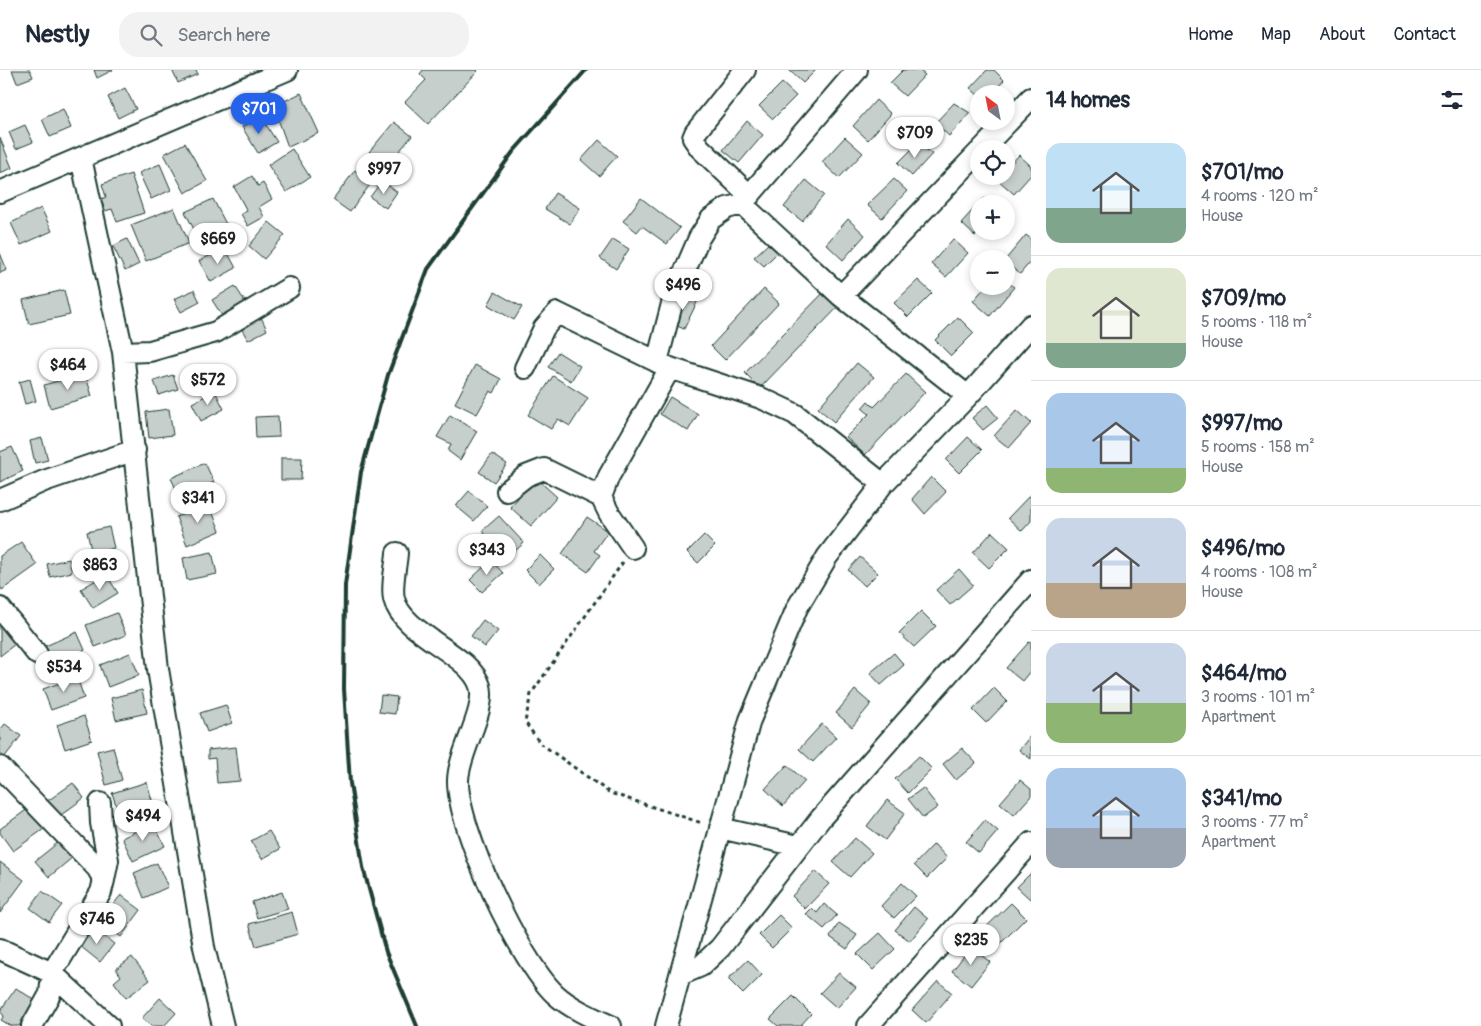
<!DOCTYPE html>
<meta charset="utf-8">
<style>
:root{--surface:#fff;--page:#f2f2f3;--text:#1f2937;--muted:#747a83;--line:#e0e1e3;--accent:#2563eb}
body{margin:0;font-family:Pangolin,sans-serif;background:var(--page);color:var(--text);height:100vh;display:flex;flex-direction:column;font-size:19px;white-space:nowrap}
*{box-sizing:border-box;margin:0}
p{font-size:16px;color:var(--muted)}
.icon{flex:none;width:28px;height:28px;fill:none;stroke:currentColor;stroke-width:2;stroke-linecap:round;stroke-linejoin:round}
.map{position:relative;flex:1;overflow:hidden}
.sheet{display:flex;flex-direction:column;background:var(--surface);width:450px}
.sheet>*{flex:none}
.needle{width:32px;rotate:328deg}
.controls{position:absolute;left:970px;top:15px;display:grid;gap:10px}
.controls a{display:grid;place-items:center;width:45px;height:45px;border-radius:50%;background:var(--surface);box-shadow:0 2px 8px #0003;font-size:25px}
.price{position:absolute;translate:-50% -42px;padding:0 11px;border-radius:18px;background:#fff;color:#222;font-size:16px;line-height:32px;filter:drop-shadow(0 1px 2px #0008)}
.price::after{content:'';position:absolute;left:50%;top:30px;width:15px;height:11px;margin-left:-8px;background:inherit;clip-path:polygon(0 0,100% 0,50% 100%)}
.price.current{background:var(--accent);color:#fff}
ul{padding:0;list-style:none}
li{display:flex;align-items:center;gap:15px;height:125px;padding:0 15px}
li+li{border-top:1px solid var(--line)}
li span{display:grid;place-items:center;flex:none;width:140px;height:100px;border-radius:15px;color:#555}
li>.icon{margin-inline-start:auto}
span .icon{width:60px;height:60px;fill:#fffc;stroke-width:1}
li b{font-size:21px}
h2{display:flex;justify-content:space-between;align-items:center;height:60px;padding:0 15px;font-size:21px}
header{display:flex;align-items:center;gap:30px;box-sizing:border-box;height:70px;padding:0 25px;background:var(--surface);border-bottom:1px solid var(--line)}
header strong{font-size:24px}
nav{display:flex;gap:28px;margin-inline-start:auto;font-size:18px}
.search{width:350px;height:45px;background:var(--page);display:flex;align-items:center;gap:12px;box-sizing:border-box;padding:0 18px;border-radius:20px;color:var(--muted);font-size:19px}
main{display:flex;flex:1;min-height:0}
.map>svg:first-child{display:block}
.building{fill:#c7cfcc;stroke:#1f3d34}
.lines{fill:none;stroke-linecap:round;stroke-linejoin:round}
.street-casing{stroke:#1f3d34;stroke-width:24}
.path{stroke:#1f3d34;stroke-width:3;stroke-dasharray:4 4;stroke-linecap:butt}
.street{stroke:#fff;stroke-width:20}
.rail{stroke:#1f3d34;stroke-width:4}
</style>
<header>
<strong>Nestly</strong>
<div class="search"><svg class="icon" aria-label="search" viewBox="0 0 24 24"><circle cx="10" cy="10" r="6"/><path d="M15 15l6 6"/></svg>Search here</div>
<nav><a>Home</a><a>Map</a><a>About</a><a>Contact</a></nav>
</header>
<main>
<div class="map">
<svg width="1031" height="956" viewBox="0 0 1031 956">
<rect width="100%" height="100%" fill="#fff"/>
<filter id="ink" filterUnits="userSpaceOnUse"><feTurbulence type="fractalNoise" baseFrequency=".02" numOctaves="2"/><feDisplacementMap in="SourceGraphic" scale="10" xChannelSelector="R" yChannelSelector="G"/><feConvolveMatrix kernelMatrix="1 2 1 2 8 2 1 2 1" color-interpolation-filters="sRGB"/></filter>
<g filter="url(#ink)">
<path class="building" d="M12 0H30L33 7 17 13Z
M94 0H113L97 8Z
M172 0H196L198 4 178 13Z
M423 0H477L478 1 428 54 405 32 426 10 420 4Z
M789 0H816L803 13Z
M903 0H919L925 5 905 26 890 13Z
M987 0H994L1004 10 992 24H979V26L970 18Z
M782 13 796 26 773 49 759 36Z
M125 18 136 39 118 48 108 27Z
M301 23 319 63 288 77 277 46 274 48 270 38Z
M876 30 891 44 868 70 853 56Z
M954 33 970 43 949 66 935 53Z
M63 39 71 58 50 67 42 49Z
M261 47 277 72 258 83 242 57Z
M747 51 763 65 739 93 723 80Z
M394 52 412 66 387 96 369 82Z
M25 55 33 72 16 79 9 62Z
M845 67 863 83 839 108 822 92Z
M0 68 12 98 0 103Z
M599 70 617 86 599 106 581 90Z
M185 73 207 111 185 123 164 84Z
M918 73 932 84 912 106 898 93Z
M292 79 310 107 286 122 268 95Z
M1019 85 1031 96V105L1014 124 997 109 1000 106H1006V99Z
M160 94 171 120 151 129 139 103Z
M355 100 372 112 350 142 333 130Z
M131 104 144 143 117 152 112 139 105 141 101 129 106 127 102 114Z
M252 106 258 116 263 113 272 129 259 137 264 147 248 156 241 144 247 141 234 117Z
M894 109 907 121 882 148 867 135Z
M806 110 824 125 802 151 784 137Z
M382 111 397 122 386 138 370 127Z
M555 123 580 138 570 154 545 139Z
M641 128 680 158 667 174 642 156 637 162 623 151Z
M984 128 991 134H979V161L975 166 961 153Z
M213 129 227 156 215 162 213 157 197 165 185 142Z
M41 138 52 161 21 175 11 153Z
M174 138 189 173 146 191 131 155Z
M848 149 865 165 843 190 826 174Z
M269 152 285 165 264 189 249 176Z
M1026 165 1031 169V191L1020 204 1006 193V189Z
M127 169 139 194 125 201 113 176Z
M613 169 629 179 616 199 600 188Z
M953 169 968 183 946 207 931 194Z
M769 173 778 182 764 196 754 187Z
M225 178 236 198 211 212 199 191Z
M0 183 7 200 0 203Z
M918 210 932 223 908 247 894 233Z
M1006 211 1014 217 990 246 973 231 986 216H1006Z
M235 216 246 233 223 247 212 230Z
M764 219 779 233 725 290 711 276Z
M64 220 70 245 29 254 23 230Z
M194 220 200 232 181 242 174 229Z
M826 220 841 234 760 318 745 303Z
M495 222 522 237 514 250 488 235Z
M682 223 698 230 684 259 668 252Z
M261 247 267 260 248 270 241 258Z
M958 247 974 263 951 286 935 270Z
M558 282 580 296 571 311 548 297Z
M857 293 874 307 834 352 818 338Z
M475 295 501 309 494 323 490 321 477 344 455 333Z
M85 303 92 326 50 338 44 315Z
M906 304 925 322 865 385 846 367 869 344 862 338 868 331 874 337Z
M173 305 178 319 159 325 154 311Z
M553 306 588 328 570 356 558 349 551 359 528 345Z
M30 309 36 331 25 334 19 312Z
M215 321 224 339 201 351 192 333Z
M670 327 698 344 688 361 660 344Z
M987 335 998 348 983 360 972 348Z
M169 339 173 365 149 368 146 342Z
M1017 340 1031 353 1009 378 994 366Z
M450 345 477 361 460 390 448 381 451 374 437 367Z
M278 346 279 367 256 368 255 347Z
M968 367 982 380 959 403 946 390Z
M42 368 48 390 35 393 30 371Z
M12 377 23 401 0 412V382Z
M492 384 507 394 494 412 479 402Z
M281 388H302L301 410H281Z
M205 393 214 412 180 428 171 408Z
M931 407 946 422 925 444 912 429Z
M536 408 557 427 531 456 510 437Z
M469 421 487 436 474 451 456 436Z
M1031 424V451L1022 461 1008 448Z
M209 434 220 461 187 475 176 447Z
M499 446 524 473 507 488 482 461Z
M587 447 608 461 594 481 600 485 588 502 562 484Z
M109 457 114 478 92 484 87 462Z
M992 462 1009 478 989 498 973 483Z
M704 465 715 476 698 493 687 482Z
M21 472 37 495 2 520 0 516V486Z
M212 482 217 504 187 510 183 488Z
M540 485 554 499 539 514 525 500Z
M860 487 878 503 865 516 848 500Z
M69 489 72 502 50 507 47 494Z
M491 490 503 503 482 522 470 510Z
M959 499 973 515 950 535 936 520Z
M106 504 118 523 93 538 81 519Z
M921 541 936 556 914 577 899 563Z
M117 543 126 565 95 577 86 555Z
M483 550 498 561 485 577 471 566Z
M0 556 15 574 0 586Z
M77 562 85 580 49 597 41 578Z
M1029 572 1031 573V600L1022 611 1006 598Z
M130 583 139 605 108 617 100 595Z
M894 583 904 595 881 615 870 603Z
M77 607 84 628 51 640 43 619Z
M994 618 1007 631 986 653 973 640Z
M142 620 147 643 116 650 111 628Z
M855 620 871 634 852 657 836 643Z
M381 625 397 627 395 644 379 642Z
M226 635 232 653 207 662 200 643Z
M84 646 92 670 65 679 57 655Z
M5 654 21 666 0 693V660Z
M822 654 836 667 813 692 799 679Z
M1031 665V689L1019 680Z
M113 677 122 710 106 715 97 681Z
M236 677 240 711 217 713 215 688 208 689V680Z
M962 678 976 693 956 710 943 694Z
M919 686 932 699 908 723 895 709Z
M787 695 805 711 783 736 765 719Z
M1020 710 1031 719V726L1014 745 1000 733Z
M147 712 153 734 119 744 112 723Z
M73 713 84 728 57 748 46 732Z
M923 718 938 737 923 748 908 729Z
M887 730 905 743 885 770 867 756Z
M29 738 44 759 13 781 0 763V759Z
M985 750 998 761 979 783 966 772Z
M153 753 165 776 133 791 122 768Z
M269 761 280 779 262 789 251 771Z
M855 768 872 783 850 807 833 792Z
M60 771 73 787 49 807 35 791Z
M934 774 947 788 927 808 914 795Z
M0 792 24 810 0 843Z
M157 793 168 817 144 828 134 803Z
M815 801 829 814 805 839 792 826Z
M1031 803V830L1017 817Z
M902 813 916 826 894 848 881 836Z
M42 821 62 835 49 852 30 838Z
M282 822 288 839 257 848 252 832Z
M121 825 141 840 121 867 101 852 107 843 103 840 108 833 112 836Z
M1011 833 1026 848 999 875 983 860Z
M824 834 837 845 824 859 806 844 812 838 817 843Z
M914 837 928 849 910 871 895 860Z
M292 842 298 864 256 876 249 854Z
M779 845 792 858 772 878 759 865Z
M839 853 857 865 847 879 830 867Z
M94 858 114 874 100 892 80 876Z
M880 863 895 879 873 900 857 884Z
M971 877 990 892 971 916 952 901Z
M132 887 150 910 126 928 114 912 121 906 116 899Z
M748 890 762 905 743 924 728 909Z
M839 903 856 917 837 938 820 923Z
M938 911 952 923 926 953 912 940Z
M16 918 36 931 19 956H11L1 950 4 946 0 941Z
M793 926 811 944 800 956H778L770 949Z
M160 928 176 943 164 956H151L142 948Z"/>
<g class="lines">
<defs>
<path id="street" d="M745 0 695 63 693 68 700 78 749 125
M982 79 1031 28
M81 88 123 282 158 599 204 877 223 956
M0 122 287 0
M742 134 841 226 968 326
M841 226 979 82
M123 282 150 281 216 262 289 218
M657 292 674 226 699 168 711 149 727 138 742 134 857 0
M525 298 544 258 557 243 670 298 761 328 795 344 883 414
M507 421 526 406 544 399 601 427 609 443 633 478
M601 427 609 406 670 298
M0 430 44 411 135 380
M397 483C396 497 391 516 394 529 403 565 470 583 480 616 487 640 459 681 458 710 457 759 520 891 555 924 570 938 593 948 611 956
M0 538 37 584
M0 697 97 798 104 810 101 822 52 903 50 924 32 956
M100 733 101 753 108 790 104 810
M720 758 798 776
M0 879 52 903 109 956
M680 905 701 896 720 878 821 748 1031 510
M666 956 750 650 797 538 827 487 883 414 968 326 1031 255
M868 956 1031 773"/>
</defs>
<use href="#street" class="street-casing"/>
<path class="path" d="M623 492 531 624 525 652 540 673 610 723 702 753"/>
<use href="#street" class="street"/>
<path class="rail" d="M417 956 386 882 363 797 350 713 344 619 345 515 361 402 388 305 428 199 513 82 586 0"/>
</g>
</g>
</svg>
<div class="controls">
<a><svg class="needle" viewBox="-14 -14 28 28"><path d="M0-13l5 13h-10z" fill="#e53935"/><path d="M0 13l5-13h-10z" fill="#747a83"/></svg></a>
<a><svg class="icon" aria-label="locate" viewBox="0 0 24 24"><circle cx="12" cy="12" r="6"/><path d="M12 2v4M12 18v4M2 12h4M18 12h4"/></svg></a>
<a>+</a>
<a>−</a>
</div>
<b class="price current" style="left:259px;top:65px">$701</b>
<b class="price" style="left:915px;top:89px">$709</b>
<b class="price" style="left:384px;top:125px">$997</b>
<b class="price" style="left:218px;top:195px">$669</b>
<b class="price" style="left:683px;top:241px">$496</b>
<b class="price" style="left:68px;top:321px">$464</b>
<b class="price" style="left:208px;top:336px">$572</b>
<b class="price" style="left:198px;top:454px">$341</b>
<b class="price" style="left:487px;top:506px">$343</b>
<b class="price" style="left:100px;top:521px">$863</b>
<b class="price" style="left:64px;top:623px">$534</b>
<b class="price" style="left:143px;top:772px">$494</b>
<b class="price" style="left:97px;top:875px">$746</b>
<b class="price" style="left:971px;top:896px">$235</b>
</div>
<section class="sheet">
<h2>14 homes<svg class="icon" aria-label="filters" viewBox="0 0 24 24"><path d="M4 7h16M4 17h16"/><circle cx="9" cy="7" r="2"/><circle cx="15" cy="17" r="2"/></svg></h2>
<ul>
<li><span style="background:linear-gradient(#bfe0f5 65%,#7fa58c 0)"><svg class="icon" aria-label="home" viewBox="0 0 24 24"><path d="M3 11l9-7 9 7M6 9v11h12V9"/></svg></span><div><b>$701/mo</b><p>4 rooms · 120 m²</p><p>House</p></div></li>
<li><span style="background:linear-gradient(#dfe7d0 75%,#7fa58c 0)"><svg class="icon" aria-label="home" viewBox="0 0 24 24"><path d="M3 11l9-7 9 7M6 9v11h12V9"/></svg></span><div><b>$709/mo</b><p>5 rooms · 118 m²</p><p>House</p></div></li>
<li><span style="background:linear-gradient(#a9c7e8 75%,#8fb573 0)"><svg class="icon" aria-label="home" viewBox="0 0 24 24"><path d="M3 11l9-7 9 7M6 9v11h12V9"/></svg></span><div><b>$997/mo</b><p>5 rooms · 158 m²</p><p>House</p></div></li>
<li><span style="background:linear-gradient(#c9d6e8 65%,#b9a48a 0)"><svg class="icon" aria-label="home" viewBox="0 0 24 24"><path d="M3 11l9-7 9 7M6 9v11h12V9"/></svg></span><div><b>$496/mo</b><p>4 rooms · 108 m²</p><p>House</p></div></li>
<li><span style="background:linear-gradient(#c9d6e8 60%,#8fb573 0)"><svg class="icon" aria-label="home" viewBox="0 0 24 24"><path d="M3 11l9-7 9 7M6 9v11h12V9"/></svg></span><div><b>$464/mo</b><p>3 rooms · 101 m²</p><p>Apartment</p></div></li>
<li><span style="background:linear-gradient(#a9c7e8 60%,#9aa5b1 0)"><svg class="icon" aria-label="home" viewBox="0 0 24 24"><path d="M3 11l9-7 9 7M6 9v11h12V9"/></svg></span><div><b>$341/mo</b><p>3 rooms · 77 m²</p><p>Apartment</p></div></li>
</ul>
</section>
</main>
